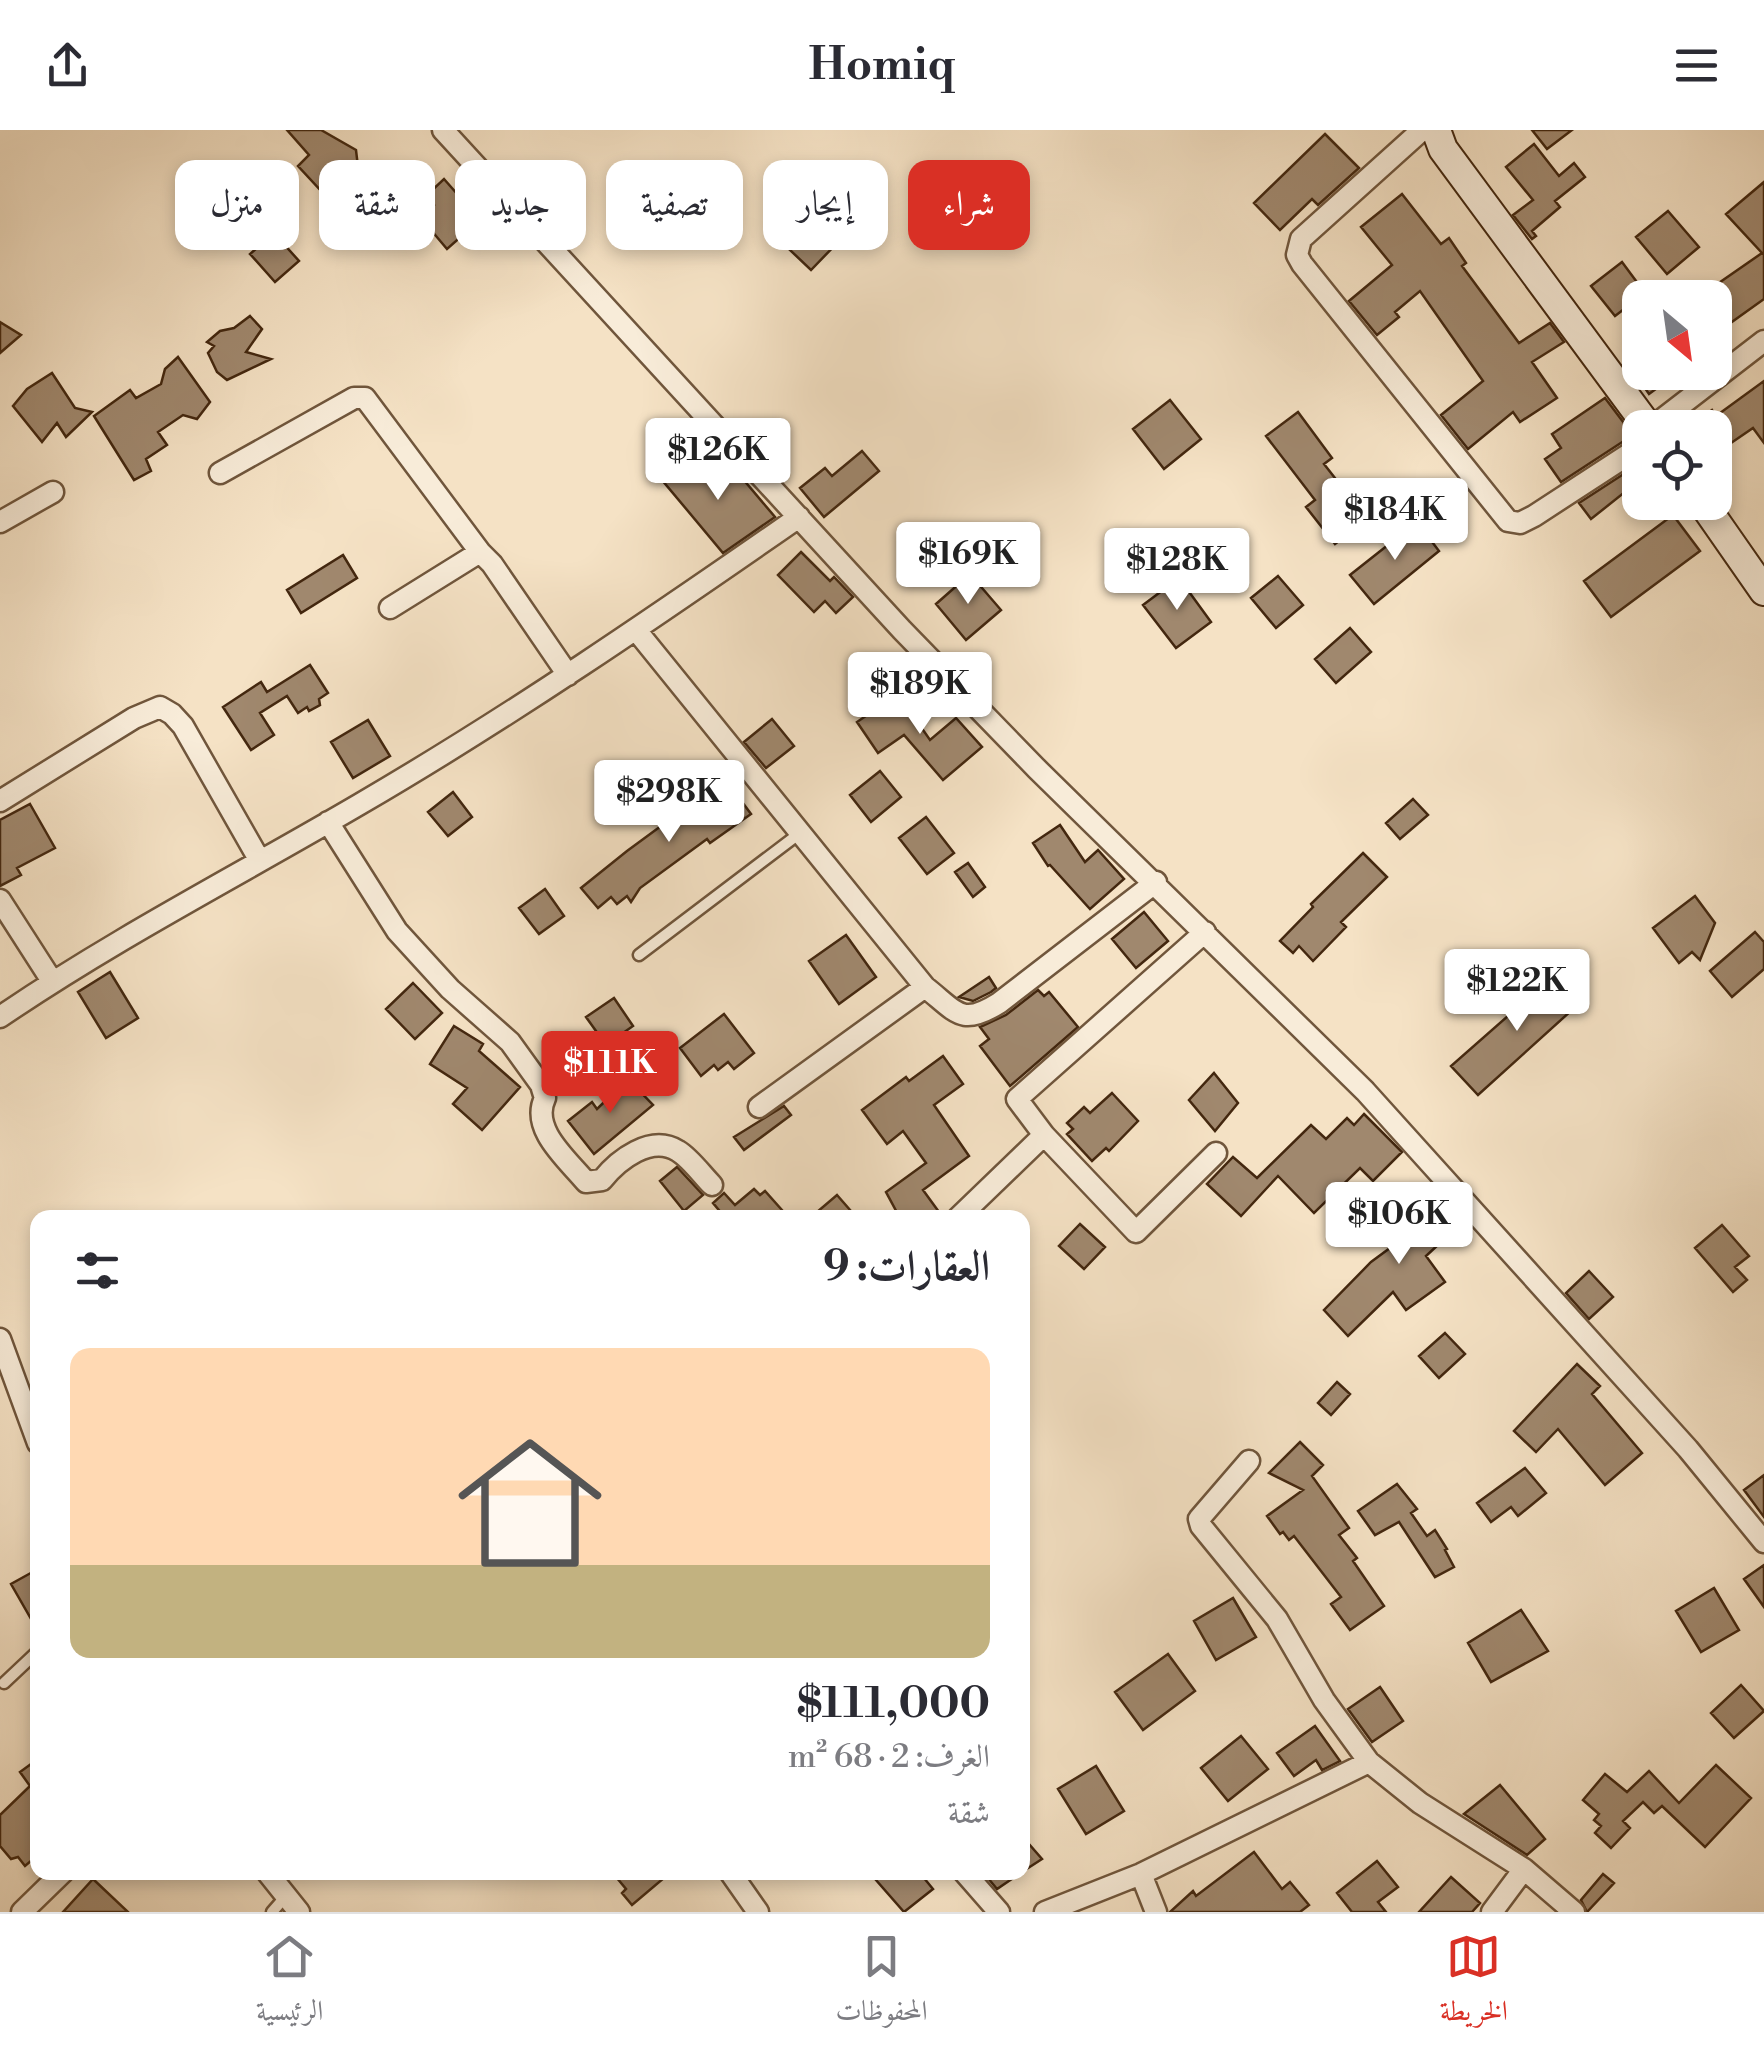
<!DOCTYPE html>
<html lang="ar">
<meta charset="utf-8">
<style>
:root{--surface:#fff;--page:#f7f7f7;--text:#2b2b33;--muted:#7c7c81;--line:#e1e1e2;--accent:#d93025}
body{margin:0;font-family:"Libre Bodoni",Amiri,serif;background:var(--page);color:var(--text);direction:rtl;height:100vh;display:flex;flex-direction:column;font-size:38px;white-space:nowrap}
*{box-sizing:border-box;margin:0}
p{font-size:32px;color:var(--muted)}
.icon{flex:none;width:55px;height:55px;fill:none;stroke:currentColor;stroke-width:2;stroke-linecap:round;stroke-linejoin:round}
.map{position:relative;flex:1;overflow:hidden;direction:ltr}
.side{position:absolute;left:30px;top:1080px;width:1000px;height:670px;display:flex;flex-direction:column;background:var(--surface);border-radius:20px;box-shadow:0 5px 15px #0003;direction:rtl}
.side>*{flex:none}
.banner{position:absolute;left:30px;top:30px;width:1000px;height:90px;direction:rtl;display:flex;gap:20px}
.needle{width:65px;rotate:151deg}
.fabs{position:absolute;left:1622px;top:150px;display:grid;gap:20px}
.fabs a{display:grid;place-items:center;width:110px;height:110px;border-radius:20px;background:var(--surface);box-shadow:0 5px 15px #0003;font-size:50px}
.price{position:absolute;translate:-50% -85px;padding:0 22px;border-radius:10px;background:#fff;color:#222;font-size:32px;line-height:65px;filter:drop-shadow(0 2px 5px #0008)}
.price::after{content:'';position:absolute;left:50%;top:60px;width:30px;height:22px;margin-left:-15px;background:inherit;clip-path:polygon(0 0,100% 0,50% 100%)}
.price.current{background:var(--accent);color:#fff}
ul{padding:0;list-style:none}
li{display:grid;align-content:center;gap:20px;height:530px;padding:0 40px}
li+li{border-top:2px solid var(--line)}
li span{display:grid;place-items:center;height:310px;border-radius:20px;color:#555}
li>.icon{margin-inline-start:auto}
span .icon{width:180px;height:180px;fill:#fffc;stroke-width:1}
li b{font-size:42px}
h2{display:flex;justify-content:space-between;align-items:center;height:120px;padding:0 40px;font-size:42px}
.pill{padding:0 35px;border-radius:20px;background:var(--surface);box-shadow:0 5px 15px #0003;font-size:35px;line-height:90px}
.pill.current{background:var(--accent);color:#fff}
header{display:flex;justify-content:space-between;align-items:center;height:130px;padding:0 40px;background:var(--surface);font-size:45px;font-weight:700}
.tabs{display:flex;justify-content:space-around;align-items:center;height:140px;border-top:2px solid var(--line);background:var(--surface);font-size:28px;color:var(--muted)}
.tabs a{display:grid;justify-items:center;gap:5px}
.tabs .current{color:var(--accent)}
.map>svg:first-child{display:block}
.building{fill:#a0886e;stroke:#43270f;stroke-width:2.5}
.lines{fill:none;stroke-linecap:round;stroke-linejoin:round}
.lane-casing{stroke:#70563c;stroke-width:15}
.street-casing{stroke:#70563c;stroke-width:25}
.secondary-casing{stroke:#43270f;stroke-width:32}
.lane{stroke:#f8ecd9;stroke-width:10}
.street{stroke:#f8ecd9;stroke-width:20}
.secondary{stroke:#f8ecd9;stroke-width:28}
</style>
<header><svg class="icon" aria-label="menu" viewBox="0 0 24 24"><path d="M4 6h16M4 12h16M4 18h16"/></svg>Homiq<svg class="icon" aria-label="share" viewBox="0 0 24 24"><path d="M12 15V3M7 8l5-5 5 5M5 13v7h14v-7"/></svg></header>
<div class="map">
<svg width="1764" height="1782" viewBox="0 0 1764 1782">
<rect width="100%" height="100%" fill="#f5e2c5"/>
<filter id="stains"><feTurbulence type="fractalNoise" baseFrequency=".002" numOctaves="4"/><feColorMatrix values="0 0 0 0 .2 0 0 0 0 .09 0 0 0 0 .02 0 0 0 .5 -.17"/></filter>
<radialGradient id="worn" r=".72"><stop offset=".6" stop-color="#630" stop-opacity="0"/><stop offset="1" stop-color="#630" stop-opacity=".3"/></radialGradient>
<path class="building" d="M287 0H321L356 20 360 54 351 69 336 77 298 36 309 25Z
M1532 0H1572L1547 19Z
M1325 4 1359 38 1318 75 1312 69 1280 100 1254 73Z
M1534 14 1559 46 1574 33 1585 47 1555 71 1560 77 1532 101 1536 106 1532 109 1513 85 1533 70 1506 37Z
M444 49 480 90 447 119 420 87 434 75 428 64Z
M1764 52V169L1715 204V165L1718 163 1713 157 1762 123 1726 84Z
M1402 64 1441 114 1449 108 1466 133 1462 136 1519 213 1550 193 1564 212 1532 232 1557 268 1520 292 1513 282 1468 319 1441 285 1483 251 1420 161 1395 182 1399 187 1377 205 1349 171 1392 135 1361 97Z
M798 70 840 110 811 140 769 100Z
M1668 81 1699 117 1667 144 1636 107Z
M274 103 299 131 275 152 250 124Z
M1622 132 1645 163 1615 186 1591 156Z
M250 186 262 199 246 222 271 229 227 250 217 242 208 223 214 216 207 212 220 201 234 198Z
M0 192 21 205 0 223Z
M178 227 210 272 197 289 183 285 158 302 167 315 146 329 151 341 134 350 94 286 130 260 136 268 161 254 165 239Z
M1634 242H1679L1649 264Z
M52 243 75 278 92 282 66 307 57 293 42 312 13 276 27 259Z
M1764 251V313L1753 298 1715 324V298H1687L1712 280 1716 286Z
M1605 268 1633 305 1561 352 1545 329 1561 318 1552 304Z
M1170 270 1201 309 1164 339 1133 299Z
M1298 282 1332 328 1324 334 1367 389 1335 414 1306 377 1315 370 1266 306Z
M862 321 879 341 824 387 800 358 825 338 832 346Z
M691 323 722 355 737 342 775 387 723 423 662 350Z
M1636 336 1640 342V350L1591 389 1579 373Z
M1673 385 1700 421 1611 487 1584 451Z
M1417 392 1439 421 1374 474 1350 445Z
M801 422 830 451 834 447 853 467 836 483 825 471 814 482 778 445Z
M343 425 357 448 301 483 287 460Z
M970 444 1001 480 966 510 936 474Z
M1278 446 1303 475 1276 498 1251 468Z
M1179 448 1211 492 1176 518 1143 475Z
M1350 498 1371 522 1336 553 1315 529Z
M310 535 328 563 319 569 320 575 309 581 307 577 298 583 287 566 260 583 274 605 251 620 223 577 261 552 267 562Z
M898 564 930 610 956 588 982 617 943 650 904 605 878 623 857 592Z
M772 589 794 616 766 638 744 612Z
M368 590 390 626 353 648 331 612Z
M880 641 901 667 871 692 850 665Z
M725 649 751 684 710 713 707 709 640 758 631 772 627 766 617 774 611 767 598 778 581 758 627 721Z
M453 662 472 687 448 706 428 682Z
M1413 669 1428 685 1400 709 1386 693Z
M30 674 55 718 17 738 21 745 0 756V690Z
M926 687 954 723 927 744 899 708Z
M1060 695 1085 732 1098 720 1124 749 1090 779 1050 735 1048 736 1033 713Z
M1363 723 1387 747 1341 792 1346 797 1313 831 1299 816 1293 823 1280 811 1313 777 1311 774Z
M968 733 985 757 973 767 955 742Z
M545 759 564 786 539 804 519 778Z
M1695 766 1715 793 1700 830 1692 822 1679 833 1653 798Z
M1144 782 1168 811 1136 838 1112 809Z
M1755 802 1764 812V839L1732 867 1710 841Z
M846 805 876 847 839 874 809 831Z
M110 842 138 888 106 908 78 862Z
M1558 842 1583 870 1478 965 1451 936Z
M989 847 996 858 991 862 973 871 959 867Z
M413 853 442 883 415 909 386 879Z
M1038 860 1044 866 1049 862 1078 897 1010 956 980 916 989 909 980 897 1006 885Z
M614 868 633 896 606 915 586 887Z
M724 884 754 923 734 939 728 932 718 940 714 935 701 946 680 918Z
M454 896 483 914 479 921 520 957 482 1000 453 974 467 958 430 934Z
M943 926 963 954 934 975 969 1026 923 1060 939 1082 931 1088H900L886 1062 926 1033 903 1001 887 1014 862 980 906 947 909 951Z
M1214 943 1238 973 1215 1001 1189 970Z
M628 949 653 975 594 1024 568 991 592 972 597 979Z
M1112 963 1138 991 1109 1021 1106 1018 1092 1031 1067 1004 1073 999 1067 993 1084 977 1090 983Z
M784 976 791 985 744 1020 734 1007Z
M1364 984 1402 1022 1373 1051 1360 1038 1314 1083 1278 1046 1241 1086 1207 1054 1233 1027 1257 1048 1311 995 1326 1009 1347 988 1354 995Z
M677 1037 703 1065 684 1081 660 1051Z
M754 1059 760 1065 765 1061 789 1088H720L723 1085 713 1073 724 1063 735 1075Z
M1436 1060 1464 1091 1426 1126 1445 1152 1406 1180 1393 1162 1348 1206 1324 1180 1371 1132 1413 1101 1403 1090Z
M837 1065 857 1088H810Z
M1080 1094 1105 1117 1084 1139 1059 1116Z
M1722 1095 1749 1126 1735 1137 1747 1150 1733 1162 1695 1118Z
M1589 1141 1613 1167 1589 1189 1566 1163Z
M1445 1203 1465 1224 1439 1248 1419 1226Z
M1577 1234 1600 1256 1592 1264 1642 1323 1605 1355 1558 1299 1536 1322 1514 1301Z
M1337 1252 1350 1264 1331 1285 1318 1273Z
M1300 1312 1323 1335 1312 1346 1349 1398 1339 1405 1357 1428 1353 1431 1384 1476 1350 1500 1331 1474 1341 1467 1294 1406 1289 1410 1283 1402 1280 1404 1267 1386 1303 1360 1269 1343Z
M1525 1338 1546 1363 1518 1386 1511 1377 1491 1392 1477 1373Z
M1764 1345V1387L1744 1360Z
M1397 1354 1417 1379 1411 1383 1427 1406 1435 1400 1447 1419 1445 1420 1454 1437 1435 1447 1399 1392 1375 1405 1358 1381Z
M1764 1435V1477L1744 1449Z
M38 1439V1501L11 1454Z
M1714 1458 1739 1500 1701 1522 1676 1481Z
M1233 1468 1256 1507 1216 1530 1194 1491Z
M1521 1480 1548 1521 1491 1552 1468 1513Z
M1168 1524 1195 1561 1143 1600 1115 1562Z
M1741 1555 1764 1581 1734 1608 1711 1583Z
M1380 1557 1403 1591 1372 1612 1348 1579Z
M1315 1596 1340 1631 1322 1640 1316 1630 1294 1646 1277 1623Z
M1241 1606 1268 1639 1228 1671 1201 1638Z
M38 1629V1725L25 1736 18 1727 11 1729 0 1716V1685L30 1656 20 1642Z
M1716 1635 1751 1668 1705 1717 1662 1676 1654 1683 1643 1672 1623 1691 1630 1698 1611 1718 1595 1703 1601 1696 1594 1690 1599 1684 1583 1670 1605 1644 1627 1662 1649 1641 1679 1673Z
M1096 1636 1124 1681 1086 1704 1058 1659Z
M1500 1655 1545 1709 1527 1725 1464 1684Z
M1022 1706 1042 1729 1022 1742Z
M1254 1722 1282 1759 1290 1752 1309 1775 1300 1782H1170L1193 1761 1196 1766Z
M1377 1731 1398 1757 1378 1772 1386 1782H1352L1337 1763Z
M612 1742H671L632 1775 622 1763 626 1759Z
M869 1742H919L933 1759 904 1782Z
M983 1742H1022L997 1759Z
M1603 1744 1614 1753 1587 1782 1581 1770Z
M1451 1747 1480 1773 1472 1782H1419Z
M93 1749 128 1782H63Z"/>
<g class="lines">
<defs>
<path id="lane" d="M639 825 800 703
M4 1553 38 1521
M272 1782 286 1766"/>
<path id="street" d="M443 0 902 500 1036 638 1365 961 1688 1319 1764 1412
M1422 0 1301 109 1297 125 1302 134 1508 391 1520 393 1534 386 1640 317
M1651 298 1764 211
M220 343 354 268H365L480 422
M0 392 53 362
M390 478 480 422 492 434 568 545
M636 500 925 857C957 882 961 897 999 873L1156 752
M0 671 134 588 160 577 172 584 183 596 260 731
M328 692 397 801 450 859 510 912 541 955 545 968C530 999 567 1029 586 1052L602 1050C618 1030 651 1004 678 1021 690 1028 702 1045 712 1055
M0 770 52 851
M0 887C116 808 239 745 360 674 511 586 655 487 799 387
M759 977 925 857
M1044 1005 1136 1102 1216 1023
M958 1088 1044 1005 1017 969 1205 802
M0 1209 38 1313
M1249 1331 1199 1389 1201 1396 1277 1489 1324 1570 1369 1632
M267 1742 299 1782
M730 1742 758 1782
M964 1742 999 1782
M1141 1744 1156 1782
M22 1782 63 1742
M1045 1782 1141 1744 1369 1632 1420 1673 1524 1739 1574 1782
M1492 1782 1524 1739"/>
<path id="secondary" d="M1436 0 1443 19 1649 298
M1702 372 1764 461"/>
</defs>
<use href="#lane" class="lane-casing"/>
<use href="#street" class="street-casing"/>
<use href="#secondary" class="secondary-casing"/>
<use href="#lane" class="lane"/>
<use href="#street" class="street"/>
<use href="#secondary" class="secondary"/>
</g>
<rect width="100%" height="100%" filter="url(#stains)"/>
<rect width="100%" height="100%" fill="url(#worn)"/>
</svg>
<div class="fabs">
<a><svg class="needle" viewBox="-14 -14 28 28"><path d="M0-13l5 13h-10z" fill="#e53935"/><path d="M0 13l5-13h-10z" fill="#7c7c81"/></svg></a>
<a><svg class="icon" aria-label="locate" viewBox="0 0 24 24"><circle cx="12" cy="12" r="6"/><path d="M12 2v4M12 18v4M2 12h4M18 12h4"/></svg></a>
</div>
<b class="price" style="left:718px;top:373px">$126K</b>
<b class="price" style="left:1395px;top:433px">$184K</b>
<b class="price" style="left:968px;top:477px">$169K</b>
<b class="price" style="left:1177px;top:483px">$128K</b>
<b class="price" style="left:920px;top:607px">$189K</b>
<b class="price" style="left:669px;top:715px">$298K</b>
<b class="price" style="left:1517px;top:904px">$122K</b>
<b class="price current" style="left:610px;top:986px">$111K</b>
<b class="price" style="left:1399px;top:1137px">$106K</b>
<div class="banner">
<a class="pill current">شراء</a>
<a class="pill">إيجار</a>
<a class="pill">تصفية</a>
<a class="pill">جديد</a>
<a class="pill">شقة</a>
<a class="pill">منزل</a>
</div>
<section class="side">
<h2>العقارات: 9<svg class="icon" aria-label="filters" viewBox="0 0 24 24"><path d="M4 7h16M4 17h16"/><circle cx="9" cy="7" r="2"/><circle cx="15" cy="17" r="2"/></svg></h2>
<ul>
<li><span style="background:linear-gradient(#ffd9b3 70%,#c2b280 0)"><svg class="icon" aria-label="home" viewBox="0 0 24 24"><path d="M3 11l9-7 9 7M6 9v11h12V9"/></svg></span><div><b>$111,000</b><p>الغرف: 2 · 68 m²</p><p>شقة</p></div></li>
</ul>
</section>
</div>
<nav class="tabs">
<a class="current"><svg class="icon" aria-label="map" viewBox="0 0 24 24"><path d="M3 6l6-2 6 2 6-2v14l-6 2-6-2-6 2zM9 4v14M15 6v14"/></svg>الخريطة</a>
<a><svg class="icon" aria-label="saved" viewBox="0 0 24 24"><path d="M7 4h10v16l-5-4-5 4z"/></svg>المحفوظات</a>
<a><svg class="icon" aria-label="home" viewBox="0 0 24 24"><path d="M3 11l9-7 9 7M6 9v11h12V9"/></svg>الرئيسية</a>
</nav>
